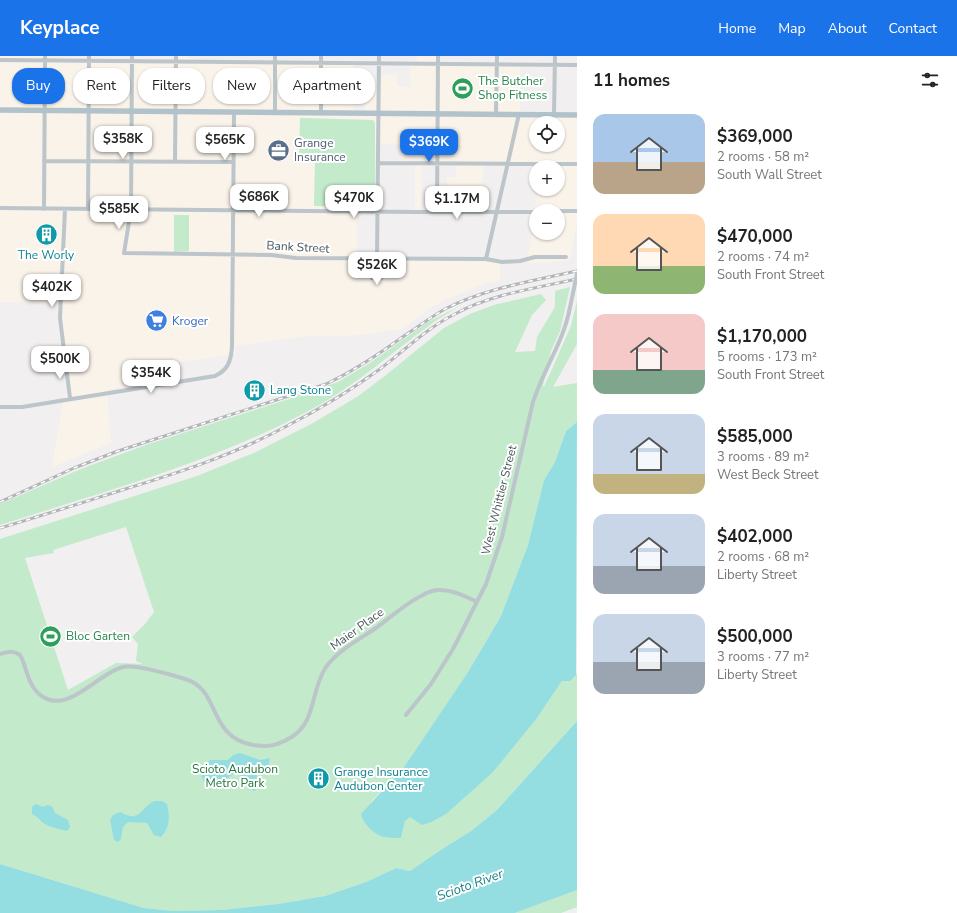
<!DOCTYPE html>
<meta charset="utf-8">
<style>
:root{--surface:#fff;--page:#f6f6f6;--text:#222;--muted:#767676;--accent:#1a73e8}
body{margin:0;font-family:"Nunito Sans",sans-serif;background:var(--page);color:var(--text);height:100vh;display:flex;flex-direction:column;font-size:15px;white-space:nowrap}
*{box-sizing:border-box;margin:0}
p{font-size:13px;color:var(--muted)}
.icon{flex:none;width:22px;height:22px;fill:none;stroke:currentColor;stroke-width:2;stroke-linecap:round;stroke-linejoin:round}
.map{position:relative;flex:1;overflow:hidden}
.panel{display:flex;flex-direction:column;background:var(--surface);width:380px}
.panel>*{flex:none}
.banner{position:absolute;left:12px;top:12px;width:380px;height:36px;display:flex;gap:8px}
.tools{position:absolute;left:529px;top:60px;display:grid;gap:8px}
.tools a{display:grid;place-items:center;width:36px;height:36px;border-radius:50%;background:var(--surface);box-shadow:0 1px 3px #0004;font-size:20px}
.price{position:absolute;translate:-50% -34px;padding:0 9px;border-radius:8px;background:#fff;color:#222;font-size:13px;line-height:26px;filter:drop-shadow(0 1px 2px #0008)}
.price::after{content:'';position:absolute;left:50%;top:24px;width:12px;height:9px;margin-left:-6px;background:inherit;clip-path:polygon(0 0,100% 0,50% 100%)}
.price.current{background:var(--accent);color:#fff}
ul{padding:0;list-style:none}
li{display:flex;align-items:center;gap:12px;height:100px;padding:0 16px}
li span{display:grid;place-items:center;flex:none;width:112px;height:80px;border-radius:12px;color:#555}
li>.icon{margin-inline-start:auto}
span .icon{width:48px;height:48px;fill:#fffc;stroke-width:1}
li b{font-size:17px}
h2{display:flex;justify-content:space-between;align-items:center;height:48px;padding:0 16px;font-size:17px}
.chip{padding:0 14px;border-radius:16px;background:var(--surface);box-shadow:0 1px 3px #0004;font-size:14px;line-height:36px}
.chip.current{background:var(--accent);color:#fff}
header{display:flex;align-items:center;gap:24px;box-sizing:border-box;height:56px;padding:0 20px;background:var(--accent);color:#fff}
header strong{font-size:19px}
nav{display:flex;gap:22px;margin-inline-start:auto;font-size:14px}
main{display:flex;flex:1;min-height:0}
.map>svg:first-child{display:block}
.commercial{fill:#faf3ea;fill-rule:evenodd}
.green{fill:#c2eacb;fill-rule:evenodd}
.water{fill:#94dee2}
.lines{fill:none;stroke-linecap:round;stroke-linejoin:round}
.minor{stroke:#bcc5ca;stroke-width:4}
.major{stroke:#b2c2cb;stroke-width:5.5}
.rail-casing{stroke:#b2b5b8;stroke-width:3}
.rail{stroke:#fff;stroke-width:1.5;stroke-dasharray:4.5;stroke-linecap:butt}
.minor-bridge{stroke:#bcc5ca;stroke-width:4}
.labels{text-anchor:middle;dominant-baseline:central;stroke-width:4;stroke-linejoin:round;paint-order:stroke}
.leisure-label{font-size:12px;fill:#27864d;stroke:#fff;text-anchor:start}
.service-label{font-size:12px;fill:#4e5e75;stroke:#fff;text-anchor:start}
.street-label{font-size:12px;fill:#49555a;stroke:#fff}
.culture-label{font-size:12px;fill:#0d838f;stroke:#fff;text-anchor:start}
.shop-label{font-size:12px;fill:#366cbe;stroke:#fff;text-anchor:start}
.park-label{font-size:12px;fill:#21743e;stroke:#fff}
.water-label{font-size:13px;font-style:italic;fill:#1a8085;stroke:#fff}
</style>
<header>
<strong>Keyplace</strong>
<nav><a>Home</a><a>Map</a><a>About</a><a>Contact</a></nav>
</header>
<main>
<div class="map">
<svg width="577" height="857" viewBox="0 0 577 857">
<rect width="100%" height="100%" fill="#f1efef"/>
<path class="commercial" d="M0 0H44V4L175 6 176 0H188V5L354 7 353 56H365V25L379 26V18L397 19V30L410 31V8H417V0H438V8L520 9V59L577 60V169L569 205 526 207 536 161V177H558V155L533 156 539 133H558V111H544L545 109 484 108 482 135 475 134V156H457V131H447V121H456V108L422 107 421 156 415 155V107H402V88H375V67L373 64 300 62 315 105 314 150 357 151V203L500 206V224L474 231 431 251 403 273 350 280H307L235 290 236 298 158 309 159 327 107 334 111 387 52 411 62 350 69 332 59 247 0 246ZM536 67H558V89H536Z"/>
<path class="green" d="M300 62 373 64 375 67V149L374 151 314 150 315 106 299 105Z
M174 159H189V195L174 196Z
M570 231 560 275 551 295 543 330 544 331 571 270 577 245V288L553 331 577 327V366L566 375 555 406 544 424 528 489 501 560 468 616 404 711 371 746 384 781 401 782 405 765 410 760 537 662 562 625 576 619 577 617V665L497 754 471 775 439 795 410 815 396 812 366 826 325 840 278 848 222 854 173 855 144 852 0 808V483L197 420 256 396 313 367 357 341 386 319 444 272 470 258 494 249 541 238 546 244 532 259 515 296 535 295 537 281 555 251V235ZM126 471 154 556 145 568 132 581 138 588 136 605 143 608 116 607 68 634 25 502 54 497 53 494Z
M458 251C449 257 439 262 430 269 391 297 355 330 312 353 215 406 105 435 0 469V448L81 413 146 389 289 343 338 326 370 307 428 266Z
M577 834V851L561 857H515Z"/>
<path class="water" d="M577 366 576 619 570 625H562L537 662 493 716 446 758 431 766 422 769 410 761 405 765 401 782C396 782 390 782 385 781 376 780 363 768 361 758L404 711 468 616 501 560 528 489 544 424 555 406 566 375Z
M577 665V834L515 857H0V808L144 852 173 855 222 854 278 848 325 840 366 826 396 812 410 815 439 795 471 775 497 754Z
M240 697 260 704 270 702 269 708 257 717 256 734 253 735 241 720 236 717C222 722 226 735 207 730L203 724 201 718 210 704H228L233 699Z
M154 745H162L167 748C170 760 170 772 161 781L154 779 147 767 128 766 123 771 121 783 118 786 114 784 110 764 113 759 120 756C141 767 138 754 154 745Z
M36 748 43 751C50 747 53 750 55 757L68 764 70 771 67 775C59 773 48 771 42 766 39 763 37 760 32 758V751Z"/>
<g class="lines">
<path class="minor" d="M132 0 131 153 124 197 271 199 296 202 486 203 502 206 520 205 535 201H566
M0 4 577 9
M275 56V0
M321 56V0
M496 58 497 0
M554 58 555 0
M44 105 233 106
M175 105 176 0
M378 107 577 108
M0 152 416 156H536
M44 153 45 0
M65 153 60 262 70 342
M88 153 89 0
M558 155H577
M437 156 438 0
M373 203 372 222H381V203
M377 203 379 0
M486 203 519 58
M0 351H22L215 320C228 314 231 305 232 291L234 56
M0 598C8 596 13 594 20 599 27 611 27 627 38 637 65 663 97 617 123 611 136 608 172 619 185 623 221 633 207 681 253 689 262 690 269 691 277 688 320 674 307 640 326 611 338 594 360 583 376 572 391 561 406 547 423 539 427 536 432 535 437 534 451 533 465 540 477 546
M406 659 431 628 453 593 486 528 502 481 533 346C543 315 562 288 569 256"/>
<path class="major" d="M0 54 577 59"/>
<defs>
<path id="rail" d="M0 446 74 412 118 395 326 328C354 315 379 298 404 280 418 271 431 261 445 253 486 232 533 225 577 215
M0 472C41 460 81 447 122 434 178 417 233 399 285 371 318 354 350 335 380 313 405 294 427 272 455 258 491 238 537 232 577 223"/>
</defs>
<use href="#rail" class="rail-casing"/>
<use href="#rail" class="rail"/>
<path class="minor-bridge" d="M569 256 577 218"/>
</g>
<defs>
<symbol id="stadium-disc" viewBox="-11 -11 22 22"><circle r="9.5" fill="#2e9e5b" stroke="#fff"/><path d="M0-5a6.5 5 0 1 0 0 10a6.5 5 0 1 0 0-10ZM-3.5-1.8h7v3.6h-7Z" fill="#fff"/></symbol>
<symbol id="office-disc" viewBox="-11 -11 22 22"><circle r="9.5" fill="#5c6f8a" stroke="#fff"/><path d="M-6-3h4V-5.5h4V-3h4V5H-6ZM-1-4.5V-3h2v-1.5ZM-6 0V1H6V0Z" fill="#fff"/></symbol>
<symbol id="building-disc" viewBox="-11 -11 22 22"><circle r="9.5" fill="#0f9aa8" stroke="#fff"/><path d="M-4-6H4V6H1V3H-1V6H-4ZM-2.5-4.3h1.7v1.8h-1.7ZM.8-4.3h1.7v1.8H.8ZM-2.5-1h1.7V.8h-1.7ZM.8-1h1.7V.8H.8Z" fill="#fff"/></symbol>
<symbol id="supermarket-disc" viewBox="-11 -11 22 22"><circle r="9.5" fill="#3f7fe0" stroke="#fff"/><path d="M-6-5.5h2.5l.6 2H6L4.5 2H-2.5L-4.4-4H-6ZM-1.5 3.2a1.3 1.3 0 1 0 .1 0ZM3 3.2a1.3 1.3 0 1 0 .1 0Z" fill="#fff"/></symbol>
</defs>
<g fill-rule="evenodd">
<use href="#stadium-disc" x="450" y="20" width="25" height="25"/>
<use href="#office-disc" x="266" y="82" width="25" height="25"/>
<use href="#building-disc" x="34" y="166" width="25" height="25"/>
<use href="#supermarket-disc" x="144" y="252" width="25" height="25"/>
<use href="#building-disc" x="242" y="322" width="25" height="25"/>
<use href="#stadium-disc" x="38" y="568" width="25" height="25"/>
<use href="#building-disc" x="306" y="710" width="25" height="25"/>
</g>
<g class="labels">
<g class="leisure-label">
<text x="478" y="25">The Butcher<tspan x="478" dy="14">Shop Fitness</tspan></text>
<text x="66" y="580">Bloc Garten</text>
</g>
<g class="service-label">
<text x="294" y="87">Grange<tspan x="294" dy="14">Insurance</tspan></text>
</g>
<g class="street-label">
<text transform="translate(298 191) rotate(3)">Bank Street</text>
<text transform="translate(499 444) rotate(-76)">West Whittier Street</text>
<text transform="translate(357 573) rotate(-36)">Maier Place</text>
</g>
<g class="culture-label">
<text x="46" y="199" text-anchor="middle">The Worly</text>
<text x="270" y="334">Lang Stone</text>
<text x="334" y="716">Grange Insurance<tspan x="334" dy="14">Audubon Center</tspan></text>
</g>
<g class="shop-label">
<text x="172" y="265">Kroger</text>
</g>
<g class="park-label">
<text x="235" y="713">Scioto Audubon<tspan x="235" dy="14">Metro Park</tspan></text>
</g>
<g class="water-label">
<text transform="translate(470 829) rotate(-20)">Scioto River</text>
</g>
</g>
</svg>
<div class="tools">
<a><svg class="icon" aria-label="locate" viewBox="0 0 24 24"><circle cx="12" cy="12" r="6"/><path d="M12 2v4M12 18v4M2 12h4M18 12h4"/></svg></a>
<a>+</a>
<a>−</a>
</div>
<b class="price" style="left:123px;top:104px">$358K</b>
<b class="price" style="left:225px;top:105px">$565K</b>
<b class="price current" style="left:429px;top:107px">$369K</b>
<b class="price" style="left:259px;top:162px">$686K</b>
<b class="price" style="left:354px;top:163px">$470K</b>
<b class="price" style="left:457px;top:164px">$1.17M</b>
<b class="price" style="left:119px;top:174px">$585K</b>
<b class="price" style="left:377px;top:230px">$526K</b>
<b class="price" style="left:52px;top:252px">$402K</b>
<b class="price" style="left:60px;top:324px">$500K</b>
<b class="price" style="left:151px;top:338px">$354K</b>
<div class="banner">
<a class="chip current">Buy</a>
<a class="chip">Rent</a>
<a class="chip">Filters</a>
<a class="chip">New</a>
<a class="chip">Apartment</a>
</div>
</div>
<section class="panel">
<h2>11 homes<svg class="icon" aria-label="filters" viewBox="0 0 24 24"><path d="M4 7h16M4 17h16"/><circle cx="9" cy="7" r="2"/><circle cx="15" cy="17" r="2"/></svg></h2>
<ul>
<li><span style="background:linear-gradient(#a9c7e8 60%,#b9a48a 0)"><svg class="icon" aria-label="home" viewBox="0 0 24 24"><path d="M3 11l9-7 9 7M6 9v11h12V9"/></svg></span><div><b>$369,000</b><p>2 rooms · 58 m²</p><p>South Wall Street</p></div></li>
<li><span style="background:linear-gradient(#ffd9b3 65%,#8fb573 0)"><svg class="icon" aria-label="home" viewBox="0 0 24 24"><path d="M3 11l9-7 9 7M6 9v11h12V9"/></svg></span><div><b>$470,000</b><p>2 rooms · 74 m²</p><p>South Front Street</p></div></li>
<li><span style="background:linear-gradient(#f6c9c9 70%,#7fa58c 0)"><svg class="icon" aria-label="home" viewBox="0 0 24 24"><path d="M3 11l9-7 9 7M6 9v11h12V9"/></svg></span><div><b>$1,170,000</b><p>5 rooms · 173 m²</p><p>South Front Street</p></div></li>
<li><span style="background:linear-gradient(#c9d6e8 75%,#c2b280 0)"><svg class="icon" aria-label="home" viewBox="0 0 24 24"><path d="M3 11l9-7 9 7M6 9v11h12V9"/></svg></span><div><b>$585,000</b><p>3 rooms · 89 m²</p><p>West Beck Street</p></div></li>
<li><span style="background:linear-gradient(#c9d6e8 65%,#9aa5b1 0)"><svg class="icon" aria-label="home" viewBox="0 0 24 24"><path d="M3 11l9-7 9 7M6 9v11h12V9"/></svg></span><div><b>$402,000</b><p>2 rooms · 68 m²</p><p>Liberty Street</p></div></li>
<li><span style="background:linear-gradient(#c9d6e8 60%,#9aa5b1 0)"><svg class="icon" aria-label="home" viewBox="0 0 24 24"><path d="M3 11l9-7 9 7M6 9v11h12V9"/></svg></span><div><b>$500,000</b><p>3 rooms · 77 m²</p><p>Liberty Street</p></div></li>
</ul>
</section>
</main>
